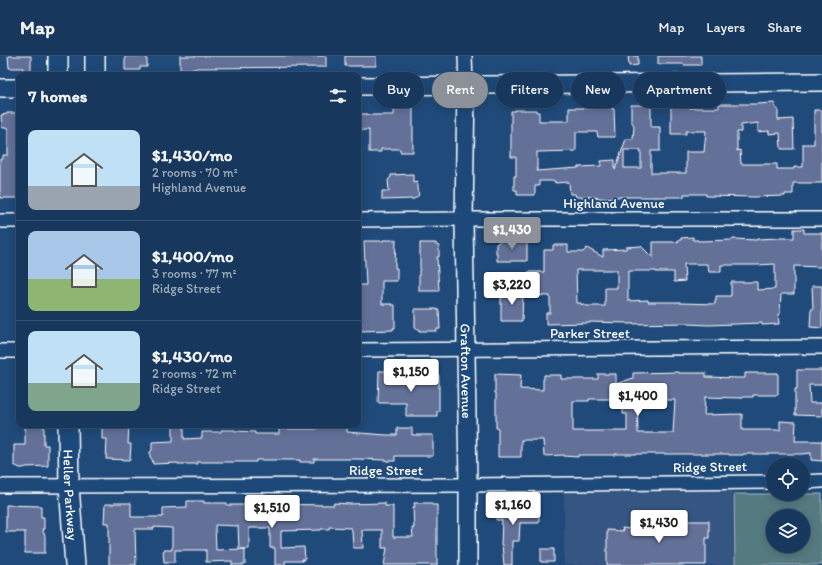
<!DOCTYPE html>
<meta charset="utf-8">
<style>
:root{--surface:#17385c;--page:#244365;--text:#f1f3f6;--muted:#9eacbb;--line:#365272;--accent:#8c9099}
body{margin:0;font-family:Itim,sans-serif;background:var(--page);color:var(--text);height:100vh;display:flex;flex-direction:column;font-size:15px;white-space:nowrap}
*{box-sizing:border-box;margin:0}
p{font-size:13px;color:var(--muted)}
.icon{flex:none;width:22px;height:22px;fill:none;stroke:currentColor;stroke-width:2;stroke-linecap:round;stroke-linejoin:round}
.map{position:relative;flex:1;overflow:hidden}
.side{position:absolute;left:16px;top:16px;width:345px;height:356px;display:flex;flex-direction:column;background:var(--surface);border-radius:8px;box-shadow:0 2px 10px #0003,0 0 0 1px var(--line)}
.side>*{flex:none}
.top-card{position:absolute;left:373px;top:16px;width:380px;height:36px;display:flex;gap:8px}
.buttons{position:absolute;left:766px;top:401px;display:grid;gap:8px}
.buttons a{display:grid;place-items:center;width:44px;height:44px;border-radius:50%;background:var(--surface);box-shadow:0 2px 10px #0003,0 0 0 1px var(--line);font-size:20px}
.price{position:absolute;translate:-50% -34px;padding:0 9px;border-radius:4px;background:#fff;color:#222;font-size:13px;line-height:26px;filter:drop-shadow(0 1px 2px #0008)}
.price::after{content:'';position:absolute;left:50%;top:24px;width:12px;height:9px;margin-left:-6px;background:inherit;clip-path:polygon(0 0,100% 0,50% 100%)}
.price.on{background:var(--accent);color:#fff}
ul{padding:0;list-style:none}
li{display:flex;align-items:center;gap:12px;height:100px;padding:0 12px}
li+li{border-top:1px solid var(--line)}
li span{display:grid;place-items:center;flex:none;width:112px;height:80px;border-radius:8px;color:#555}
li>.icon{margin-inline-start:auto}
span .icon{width:48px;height:48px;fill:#fffc;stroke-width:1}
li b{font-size:17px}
h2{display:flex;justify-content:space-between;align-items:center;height:48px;padding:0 12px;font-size:17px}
.pill{padding:0 14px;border-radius:18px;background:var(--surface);box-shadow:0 2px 10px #0003,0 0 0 1px var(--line);font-size:14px;line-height:36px}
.pill.on{background:var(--accent);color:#fff}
header{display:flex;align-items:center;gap:24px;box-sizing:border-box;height:56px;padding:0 20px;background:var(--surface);border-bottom:1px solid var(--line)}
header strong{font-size:19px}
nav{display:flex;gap:22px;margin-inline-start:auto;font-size:14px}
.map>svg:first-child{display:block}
.built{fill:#345583}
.green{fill:#557a80;stroke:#aabcc0;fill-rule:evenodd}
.building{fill:#646f98;stroke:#fff;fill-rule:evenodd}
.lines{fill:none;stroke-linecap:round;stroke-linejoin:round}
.minor-casing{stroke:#fff;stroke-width:16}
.tertiary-casing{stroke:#fff;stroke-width:20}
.secondary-casing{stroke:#fff;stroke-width:22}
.minor{stroke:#1f4a7a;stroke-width:13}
.tertiary{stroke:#1f4a7a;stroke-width:17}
.secondary{stroke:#1f4a7a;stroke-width:19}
.labels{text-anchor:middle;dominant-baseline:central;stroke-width:3.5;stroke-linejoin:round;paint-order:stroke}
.street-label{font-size:14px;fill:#fff;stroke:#1f4a7a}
</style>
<header>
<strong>Map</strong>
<nav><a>Map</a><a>Layers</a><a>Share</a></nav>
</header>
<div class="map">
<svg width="822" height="509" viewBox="0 0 822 509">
<rect width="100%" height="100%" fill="#1f4a7a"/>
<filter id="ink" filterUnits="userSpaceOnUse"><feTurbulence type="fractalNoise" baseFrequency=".025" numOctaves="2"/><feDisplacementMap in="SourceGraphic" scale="8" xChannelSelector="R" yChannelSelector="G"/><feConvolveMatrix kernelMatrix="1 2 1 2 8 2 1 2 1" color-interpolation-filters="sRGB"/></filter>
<g filter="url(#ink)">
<path class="built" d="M732 430 734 509H564V433Z"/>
<path class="green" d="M734 438H822V509H735ZM773 460H803V490H773Z"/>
<path class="building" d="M8 0H31V15H23V12H9Z
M125 0H147V11H140V14H125Z
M180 0H326V11L196 12V13H180Z
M345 0H376V10H345Z
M628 0H638V9L629 10Z
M658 0H701V9H684V8H658Z
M775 47 776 53H778V64L793 63 794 93H781L780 77 769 78V75L758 76V67L741 69V76H737V95L740 94 741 108H777V113H794V111H803V88H814V54H822V127H793V138H785V140L755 141 706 140V138H684V141H615L608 142V143L584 140V141H576L575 138H570L569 126 555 127V125H539V130H535V139H517V134H514V120H516V101H511V55H515V54H536V56H539V65H569V52H593V48H612V53H614L615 81H598L597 76H576V95L537 96V115L578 112V111L601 110V105L615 104V114L626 83H633L634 70 631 64V49H651V71H660V95H651V117H686V96H704L706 75H686V78H671V48H690V52H719V48H756ZM624 94H641V112H624Z
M401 50H413V96H400V93H381V96H369V74H358V58H368V59H394V53H401Z
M7 57H19V142H0V103H3V99H8V72H2L1 59 7 58Z
M413 118V126L417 125V133L419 139 414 143 382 144V135H389L388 124 391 121V119Z
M794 173H804V177H822V211L794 210V238H781L780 258H778L779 268 762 269V267L709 269 688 268V267L627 268V267L590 266V267L546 268V257H550V240L528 239V216H544V194H553V189H568V196H583L587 192 603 201V194L626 193V191L641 190 653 202V186H678V184H681V182L693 181V184H698V185L733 184V183L757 184V183L779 182H794ZM684 208H707V210H708L709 216H721V209H757L775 208V233L757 234V226H731V240H716V245H715V248L680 247V246H648V244L628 245V215H656V216H674V226L685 225ZM576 214H617V232H605V250H587L581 248V247H577Z
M383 184H396L395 212H397V225H382V248H392V249H395V272H393V274L359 275V272H358V229H366L364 185H383Z
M502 184H527V205H497V197H496V188Z
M420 187H436V189L439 190V201H437L439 235H419V214H420Z
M812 230H822V272L810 271 811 253H813Z
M523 235 522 265H501V242H502V236Z
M415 253H437V254H439L440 273H437V275H419V273H415Z
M797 314H822V329H809L810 347H822V360L795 359V333H797Z
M379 315H394V318L395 319H439V355H437V360H406V347H378Z
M679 316V317H706V321L738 322H745V317H778V339H753V341H742V342L705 341 704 359 742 358V374H780V365L796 366 795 385H822V405L811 404V397L802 398H743V399H729V398H615V399H578V401L564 400V399L544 400 543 384H521V401H498V372H496V337H495V318L521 319 520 333 543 334V323H544V319H561V323H598V318H616V328L633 322V317ZM637 340H660V344H675L673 377H638ZM589 343H623V358H627V375H573V345H589Z
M25 369H44V389H48V410L26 411 23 412H20L14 409V389H25Z
M102 369H129L128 388H131L130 404 106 403 107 383H102Z
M173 369H184V383L202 382V376H221V374H235V375L255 376V378H279V373H317V369H347V376L386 379H397V372H412V379H433V400H395V405H386V404L356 403H314V406H300V404H256V406H197V408H178V407L153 408 152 403 150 401V396L152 394V386L173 385Z
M187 445H204V447H227V449H253V448L334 449V447L349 448 385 447V450H393V481H413L412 472H414L413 451H415L414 447H432V449H437V509H384L387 492H382V474H362L363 492H353L352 474H351V472L329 471V473H321V474L281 475V492L304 491 305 503H302L303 505H285V509H275V492H270V472H249V493H239L238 470 215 469 216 494 245 493V509H232V505L206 506V494H175V506H164L163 494H172V472L154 471V473H135L136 509H109V467H104L105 448H114V447H131V461H163V452L187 451Z
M6 449 41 450V461H44V473H42L45 480V497H25V476H6Z
M497 449H520V454H539V467H520L519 485H512V509H504L502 489H501L502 464H496Z
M630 465 662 466V465H709V482H706V509H607V474L623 475 622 472 630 473Z
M541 493H554V506H541Z"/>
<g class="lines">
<defs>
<path id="minor" d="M465 0 466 29
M358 164 464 163H822
M0 165H19
M358 294 822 291
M0 295H19
M803 426 822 425
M0 430 468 429 773 426"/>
<g id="tertiary">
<path id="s1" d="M466 29 464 163 468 429V509"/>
<path d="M358 30 822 26"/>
<path d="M0 32H19"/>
</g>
<g id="secondary">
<path d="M58 0V19"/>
<path d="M95 19V0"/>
<path id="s2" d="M68 369 69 430 75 509"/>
</g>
</defs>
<use href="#minor" class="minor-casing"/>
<use href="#tertiary" class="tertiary-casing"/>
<use href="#secondary" class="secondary-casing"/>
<use href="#minor" class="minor"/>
<use href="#tertiary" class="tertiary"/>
<use href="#secondary" class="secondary"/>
</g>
</g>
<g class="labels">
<g class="street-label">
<text x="614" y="147">Highland Avenue</text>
<text x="590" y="277">Parker Street</text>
<text stroke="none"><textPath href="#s1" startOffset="286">Grafton Avenue</textPath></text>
<text transform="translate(710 411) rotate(-1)">Ridge Street</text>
<text x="386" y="414">Ridge Street</text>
<text stroke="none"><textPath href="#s2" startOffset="70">Heller Parkway</textPath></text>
</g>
</g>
</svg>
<div class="buttons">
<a><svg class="icon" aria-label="locate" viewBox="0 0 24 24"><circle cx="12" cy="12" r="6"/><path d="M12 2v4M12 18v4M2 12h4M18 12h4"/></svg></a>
<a><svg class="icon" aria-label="layers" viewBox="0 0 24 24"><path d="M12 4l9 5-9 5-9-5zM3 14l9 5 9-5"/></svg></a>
</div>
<b class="price on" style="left:512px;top:195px">$1,430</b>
<b class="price" style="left:512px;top:250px">$3,220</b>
<b class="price" style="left:411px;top:337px">$1,150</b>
<b class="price" style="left:638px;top:361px">$1,400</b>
<b class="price" style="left:513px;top:470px">$1,160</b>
<b class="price" style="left:272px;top:473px">$1,510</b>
<b class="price" style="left:659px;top:488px">$1,430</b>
<div class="top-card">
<a class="pill">Buy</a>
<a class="pill on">Rent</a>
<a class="pill">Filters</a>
<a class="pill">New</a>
<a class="pill">Apartment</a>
</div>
<section class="side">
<h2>7 homes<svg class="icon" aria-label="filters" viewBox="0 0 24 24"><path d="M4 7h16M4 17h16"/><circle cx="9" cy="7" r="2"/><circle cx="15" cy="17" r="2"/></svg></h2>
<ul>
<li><span style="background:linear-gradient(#bfe0f5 70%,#9aa5b1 0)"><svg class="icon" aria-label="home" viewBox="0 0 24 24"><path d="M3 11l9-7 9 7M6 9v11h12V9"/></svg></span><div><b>$1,430/mo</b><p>2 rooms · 70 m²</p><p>Highland Avenue</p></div></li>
<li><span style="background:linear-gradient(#a9c7e8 60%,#8fb573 0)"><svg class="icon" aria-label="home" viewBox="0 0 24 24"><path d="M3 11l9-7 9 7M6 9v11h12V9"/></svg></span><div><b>$1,400/mo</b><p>3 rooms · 77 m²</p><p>Ridge Street</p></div></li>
<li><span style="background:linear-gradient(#bfe0f5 65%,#7fa58c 0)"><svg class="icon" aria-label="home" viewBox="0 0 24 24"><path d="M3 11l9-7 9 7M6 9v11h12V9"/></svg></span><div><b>$1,430/mo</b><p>2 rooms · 72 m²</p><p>Ridge Street</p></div></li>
</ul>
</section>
</div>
